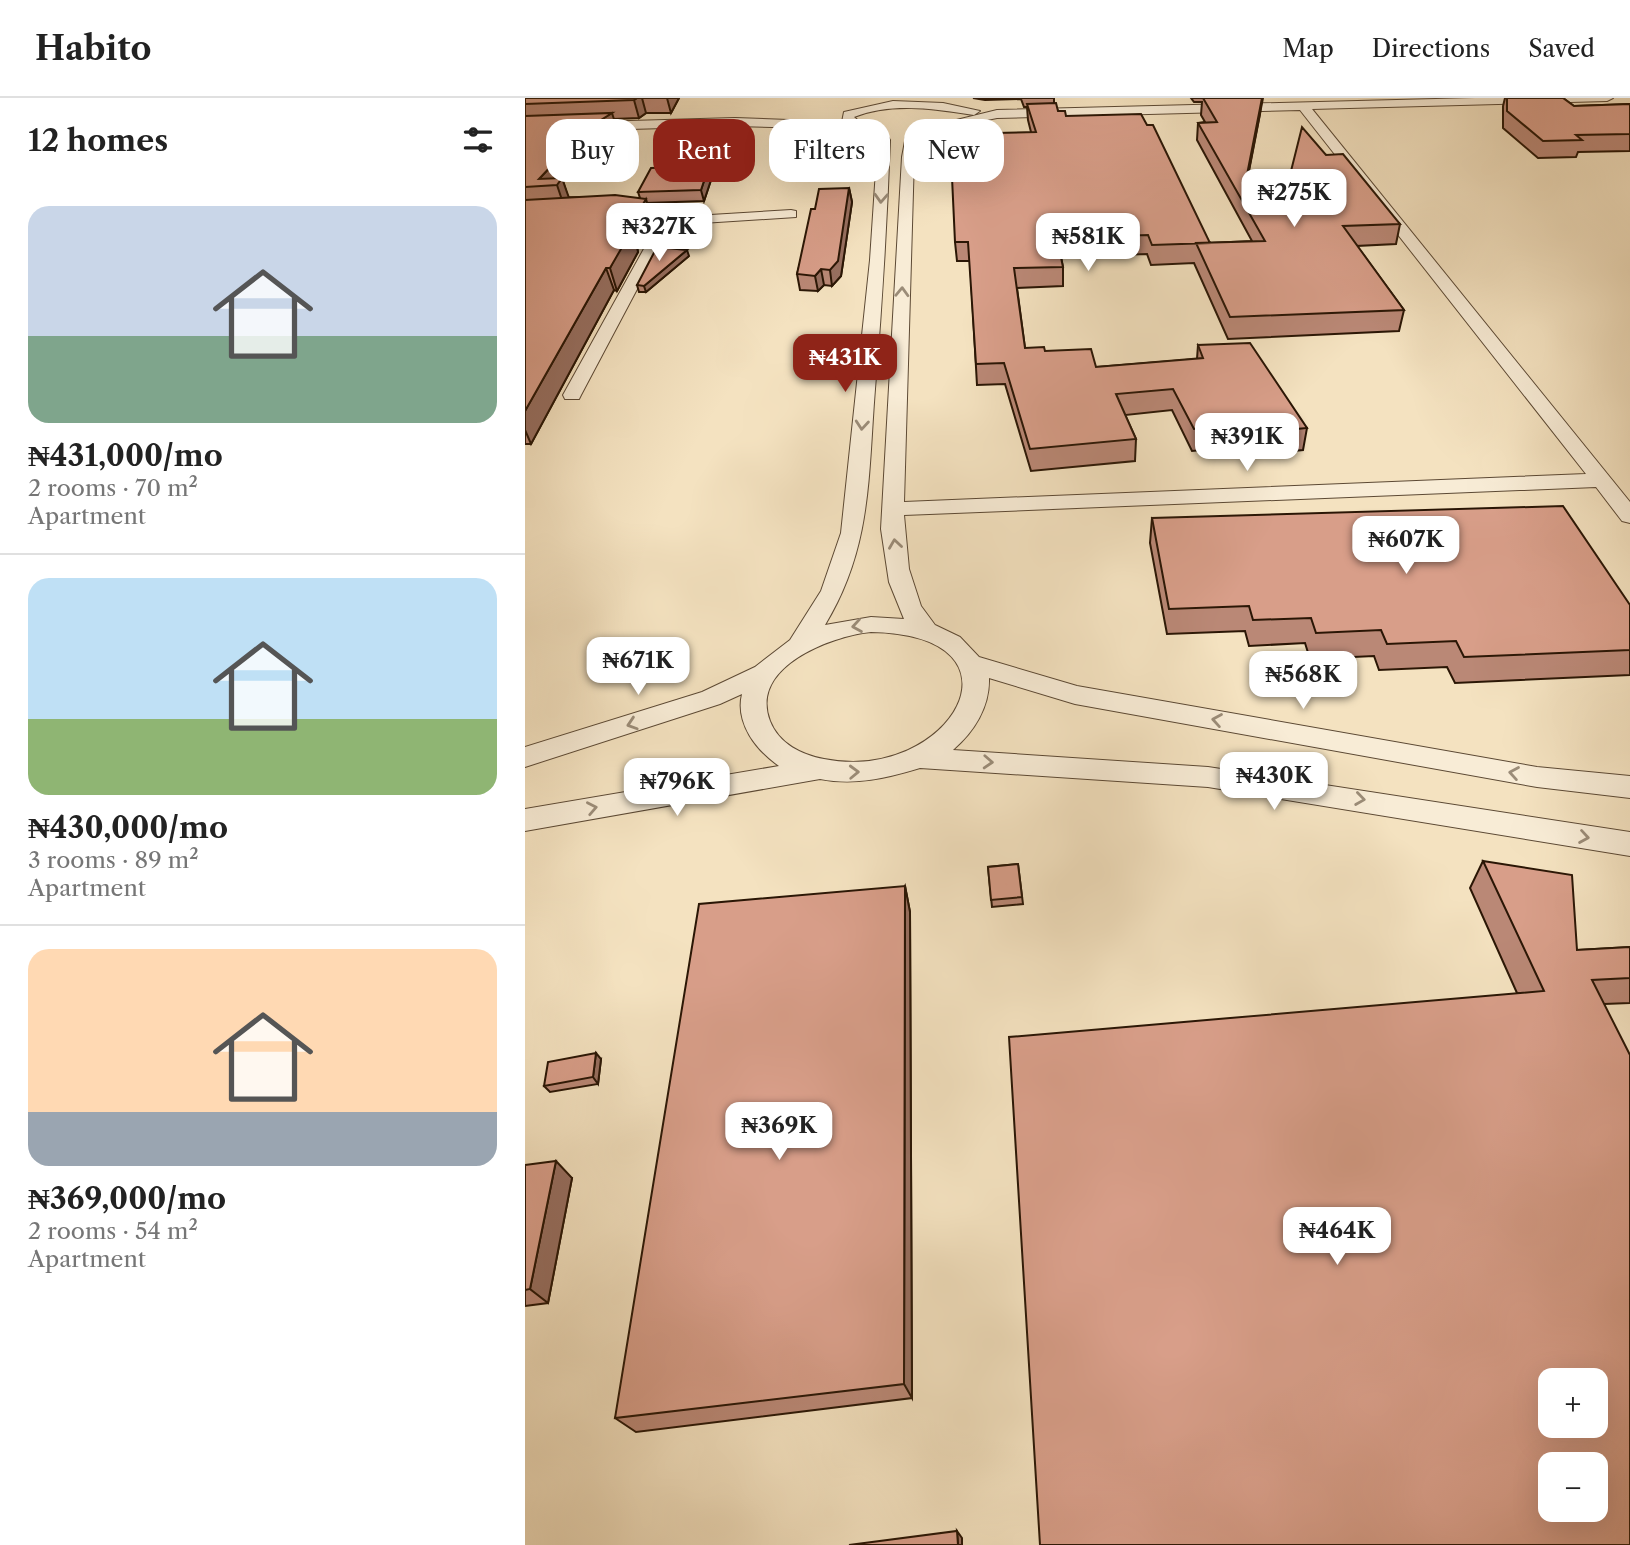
<!DOCTYPE html>
<meta charset="utf-8">
<style>
:root{--surface:#fff;--page:#f6f6f6;--text:#222;--muted:#767676;--line:#e0e0e0;--accent:#8f2418}
body{margin:0;font-family:"Libre Caslon Text",serif;background:var(--page);color:var(--text);height:100vh;display:flex;flex-direction:column;font-size:26px;white-space:nowrap}
*{box-sizing:border-box;margin:0}
p{font-size:23px;color:var(--muted)}
.icon{flex:none;width:38px;height:38px;fill:none;stroke:currentColor;stroke-width:2;stroke-linecap:round;stroke-linejoin:round}
.map{position:relative;flex:1;overflow:hidden}
.panel{display:flex;flex-direction:column;background:var(--surface);width:525px}
.panel>*{flex:none}
.guide{position:absolute;left:21px;top:21px;width:665px;height:63px;display:flex;gap:14px}
.fabs{position:absolute;left:1013px;top:1270px;display:grid;gap:14px}
.fabs a{display:grid;place-items:center;width:70px;height:70px;border-radius:14px;background:var(--surface);box-shadow:0 7px 28px #0002;font-size:35px}
.price{position:absolute;translate:-50% -60px;padding:0 16px;border-radius:14px;background:#fff;color:#222;font-size:23px;line-height:46px;filter:drop-shadow(0 2px 4px #0008)}
.price::after{content:'';position:absolute;left:50%;top:42px;width:21px;height:16px;margin-left:-10px;background:inherit;clip-path:polygon(0 0,100% 0,50% 100%)}
.price.active{background:var(--accent);color:#fff}
ul{padding:0;list-style:none}
li{display:grid;align-content:center;gap:14px;height:371px;padding:0 28px}
li+li{border-top:2px solid var(--line)}
li span{display:grid;place-items:center;height:217px;border-radius:21px;color:#555}
li>.icon{margin-inline-start:auto}
span .icon{width:126px;height:126px;fill:#fffc;stroke-width:1}
li b{font-size:30px}
h2{display:flex;justify-content:space-between;align-items:center;height:84px;padding:0 28px;font-size:30px}
.tag{padding:0 24px;border-radius:21px;background:var(--surface);box-shadow:0 7px 28px #0002;font-size:24px;line-height:63px}
.tag.active{background:var(--accent);color:#fff}
header{display:flex;align-items:center;gap:42px;box-sizing:border-box;height:98px;padding:0 35px;background:var(--surface);border-bottom:2px solid var(--line)}
header strong{font-size:33px}
nav{display:flex;gap:38px;margin-inline-start:auto;font-size:24px}
main{display:flex;flex:1;min-height:0}
.map>svg:first-child{display:block}
.lines{fill:none;stroke-linecap:round;stroke-linejoin:round}
.minor-casing{stroke:#5c4934;stroke-width:2}
.minor{fill:#f8ecd6;fill-rule:evenodd}
.wall{fill:#ba8876;stroke:#2a1605;stroke-width:2}
.shaded-wall{fill:#976f60;stroke:#2a1605;stroke-width:2}
.building{fill:#d89e89;stroke:#2a1605;stroke-width:2;fill-rule:evenodd}
.oneway{stroke:#9b8c78}
</style>
<header>
<strong>Habito</strong>
<nav><a>Map</a><a>Directions</a><a>Saved</a></nav>
</header>
<main>
<section class="panel">
<h2>12 homes<svg class="icon" aria-label="filters" viewBox="0 0 24 24"><path d="M4 7h16M4 17h16"/><circle cx="9" cy="7" r="2"/><circle cx="15" cy="17" r="2"/></svg></h2>
<ul>
<li><span style="background:linear-gradient(#c9d6e8 60%,#7fa58c 0)"><svg class="icon" aria-label="home" viewBox="0 0 24 24"><path d="M3 11l9-7 9 7M6 9v11h12V9"/></svg></span><div><b>₦431,000/mo</b><p>2 rooms · 70 m²</p><p>Apartment</p></div></li>
<li><span style="background:linear-gradient(#bfe0f5 65%,#8fb573 0)"><svg class="icon" aria-label="home" viewBox="0 0 24 24"><path d="M3 11l9-7 9 7M6 9v11h12V9"/></svg></span><div><b>₦430,000/mo</b><p>3 rooms · 89 m²</p><p>Apartment</p></div></li>
<li><span style="background:linear-gradient(#ffd9b3 75%,#9aa5b1 0)"><svg class="icon" aria-label="home" viewBox="0 0 24 24"><path d="M3 11l9-7 9 7M6 9v11h12V9"/></svg></span><div><b>₦369,000/mo</b><p>2 rooms · 54 m²</p><p>Apartment</p></div></li>
</ul>
</section>
<div class="map">
<svg width="1105" height="1447" viewBox="0 0 1105 1447">
<rect width="100%" height="100%" fill="#f4e2c0"/>
<filter id="stains"><feTurbulence type="fractalNoise" baseFrequency=".00286" numOctaves="4"/><feColorMatrix values="0 0 0 0 .2 0 0 0 0 .09 0 0 0 0 .02 0 0 0 .5 -.17"/></filter>
<radialGradient id="worn" r=".72"><stop offset=".6" stop-color="#630" stop-opacity="0"/><stop offset="1" stop-color="#630" stop-opacity=".3"/></radialGradient>
<g class="lines">
<defs>
<path id="minor" d="M950 0H1088L1082 3 787 11 1105 404V425L1097 423 1071 389 379 417 384 471 396 508 410 527 435 539 454 559 552 588 1012 669 1105 678V700L1012 689 550 606 464 580C465 609 449 634 428 652L683 669 1105 734V758L683 689 395 670C362 680 330 688 295 681L0 733V711L254 668C231 652 210 625 217 596L195 606 0 669V649L177 594 230 569 265 542 296 493 316 435 345 162 353 42 348 34 350 31H358L365 42C362 125 357 208 350 291 343 379 347 449 300 527L346 519 379 521 364 484 356 431 377 59 381 38 402 27 408 31 391 43 389 59 379 404 1061 376 775 12 472 20 413 32 407 28 472 12ZM346 534C512 537 425 686 299 661 277 657 254 646 245 623 224 569 306 538 346 534Z
M368 3 418 5 455 13 449 17C409 11 367 4 329 19L344 32 338 36 328 31 210 28 0 34V26L210 20 317 24 319 14Z
M266 112 271 113V119L146 127 56 297 54 301H40L38 297 136 120Z"/>
</defs>
<use href="#minor" class="minor-casing"/>
<use href="#minor" class="minor"/>
</g>
<path class="wall" d="M0 0H154L146 15H121L114 20 89 21 93 34 66 51 38 83 43 99 115 100 113 94 187 79 179 103 122 105 127 122 112 149 113 154 92 193 89 192 6 346H0Z
M448 0H529V5L533 13 541 18 685 145 727 143 672 42 673 25 680 24 676 17 677 4H669L666 0H738L720 92 759 101 801 57 875 126 871 146 832 148 879 212 874 233 703 241 669 165 626 167 622 156 536 159 538 169V188L492 190 500 250 520 253 571 269 672 261 673 247 782 330 778 352 728 357 723 348 667 353 647 312 600 317 611 341 610 363 506 373 480 286 452 287 445 163H432L430 144 506 34 503 22 502 9H499L496 1 460 2Z
M980 0H1038L1049 8 1105 6V53L1053 54 1051 59 1013 60 978 30V8Z
M324 90 327 104 316 178 307 188 299 187 293 193 275 192 272 176 290 111Z
M164 158 121 194H114L112 187Z
M627 420 1105 507V577L930 585 922 569 854 572 849 558 785 561 780 545 724 548 720 533 642 536 625 445Z
M958 763 1052 852 1105 849V905L1079 906 992 895 945 790Z
M493 766 498 806 467 809 463 769Z
M380 788 385 814 387 1300 111 1334 90 1320Z
M76 961 73 986 25 994 19 988Z
M0 1067 47 1080 23 1205 0 1208Z"/>
<path class="shaded-wall" d="M112 0H117L121 15 114 20 109 2Z
M142 0H154L146 15Z
M737 0 735 16 718 104 719 92Z
M87 15 93 34 66 51 38 83 44 100 39 108 32 87 14 81 60 32Z
M184 68 187 79 179 103 176 92Z
M324 90 327 104 316 178 307 188 305 172Z
M121 101 127 122 112 149 113 154 92 193 85 170 103 132Z
M162 152 164 158 121 194 119 188Z
M81 170 89 192 6 346 0 332V313Z
M296 171 299 187 293 193 290 178Z
M380 788 385 814 387 1300 379 1286Z
M71 955 76 961 73 986 68 979Z
M31 1063 47 1080 23 1205 5 1191Z
M432 1433 437 1440V1447H433Z"/>
<path class="building" d="M0 0H112L109 2 0 6Z
M678 0H737L719 92 759 101 777 29 801 57 818 56 875 126 818 128 879 212 705 219 671 145 740 143 673 25 692 24Z
M982 0H1038L1049 8 1105 6V36L1051 37 1057 42 1018 43 982 13Z
M531 5 533 13H540L541 18 616 16 622 27H628L685 145 627 147 623 137 532 140 538 169 489 170 500 250 519 249 520 253 566 251 571 269 678 260 673 247 725 245 782 330 731 335 726 326 669 331 648 291 591 296 611 341 505 351 479 265 451 266 443 144H430L425 36 511 34 502 6Z
M87 15 60 32 14 81 37 80 32 87 0 89V18Z
M184 68 176 92 113 94 126 70Z
M324 90 313 163 305 172 296 171 290 178 272 176 286 111H290L294 91Z
M90 97 121 101 103 132H107L85 170H81L0 313V102Z
M132 149 162 152 119 188 112 187Z
M1038 408 1105 507V552L939 559 931 543 862 546 856 532 791 535 786 520 728 522 724 508 644 511 627 420Z
M958 763 1047 777 1052 852 1105 849V880L1067 882 1105 957V1447H515L484 939 1019 893ZM1026 1283H1071V1328H1026ZM1026 1367H1071V1412H1026Z
M493 766 497 799 466 802 463 769Z
M380 788 379 1286 90 1320 174 806Z
M71 955 68 979 19 988 23 964Z
M31 1063 5 1191 0 1192V1067Z
M432 1433 433 1447H324Z"/>
<defs><path id="oneway-chevron" d="M-2-3.5L2.5 0L-2 3.5" fill="none" stroke-width="1.6" stroke-linecap="round" stroke-linejoin="round" transform="scale(1.75)"/></defs>
<g class="oneway">
<use href="#oneway-chevron" transform="translate(356 100) rotate(93)"/>
<use href="#oneway-chevron" transform="translate(377 194) rotate(-88)"/>
<use href="#oneway-chevron" transform="translate(337 327) rotate(95)"/>
<use href="#oneway-chevron" transform="translate(370 446) rotate(-98)"/>
<use href="#oneway-chevron" transform="translate(332 528) rotate(171)"/>
<use href="#oneway-chevron" transform="translate(692 622) rotate(-170)"/>
<use href="#oneway-chevron" transform="translate(107 626) rotate(162)"/>
<use href="#oneway-chevron" transform="translate(463 664) rotate(3)"/>
<use href="#oneway-chevron" transform="translate(329 674) rotate(-2)"/>
<use href="#oneway-chevron" transform="translate(989 675) rotate(-170)"/>
<use href="#oneway-chevron" transform="translate(835 701) rotate(8)"/>
<use href="#oneway-chevron" transform="translate(67 710) rotate(-11)"/>
<use href="#oneway-chevron" transform="translate(1059 739) rotate(9)"/>
</g>
<rect width="100%" height="100%" filter="url(#stains)"/>
<rect width="100%" height="100%" fill="url(#worn)"/>
</svg>
<div class="fabs">
<a>+</a>
<a>−</a>
</div>
<b class="price" style="left:769px;top:131px">₦275K</b>
<b class="price" style="left:134px;top:165px">₦327K</b>
<b class="price" style="left:563px;top:175px">₦581K</b>
<b class="price active" style="left:320px;top:296px">₦431K</b>
<b class="price" style="left:722px;top:375px">₦391K</b>
<b class="price" style="left:881px;top:478px">₦607K</b>
<b class="price" style="left:113px;top:599px">₦671K</b>
<b class="price" style="left:778px;top:613px">₦568K</b>
<b class="price" style="left:749px;top:714px">₦430K</b>
<b class="price" style="left:152px;top:720px">₦796K</b>
<b class="price" style="left:254px;top:1064px">₦369K</b>
<b class="price" style="left:812px;top:1169px">₦464K</b>
<div class="guide">
<a class="tag">Buy</a>
<a class="tag active">Rent</a>
<a class="tag">Filters</a>
<a class="tag">New</a>
</div>
</div>
</main>
